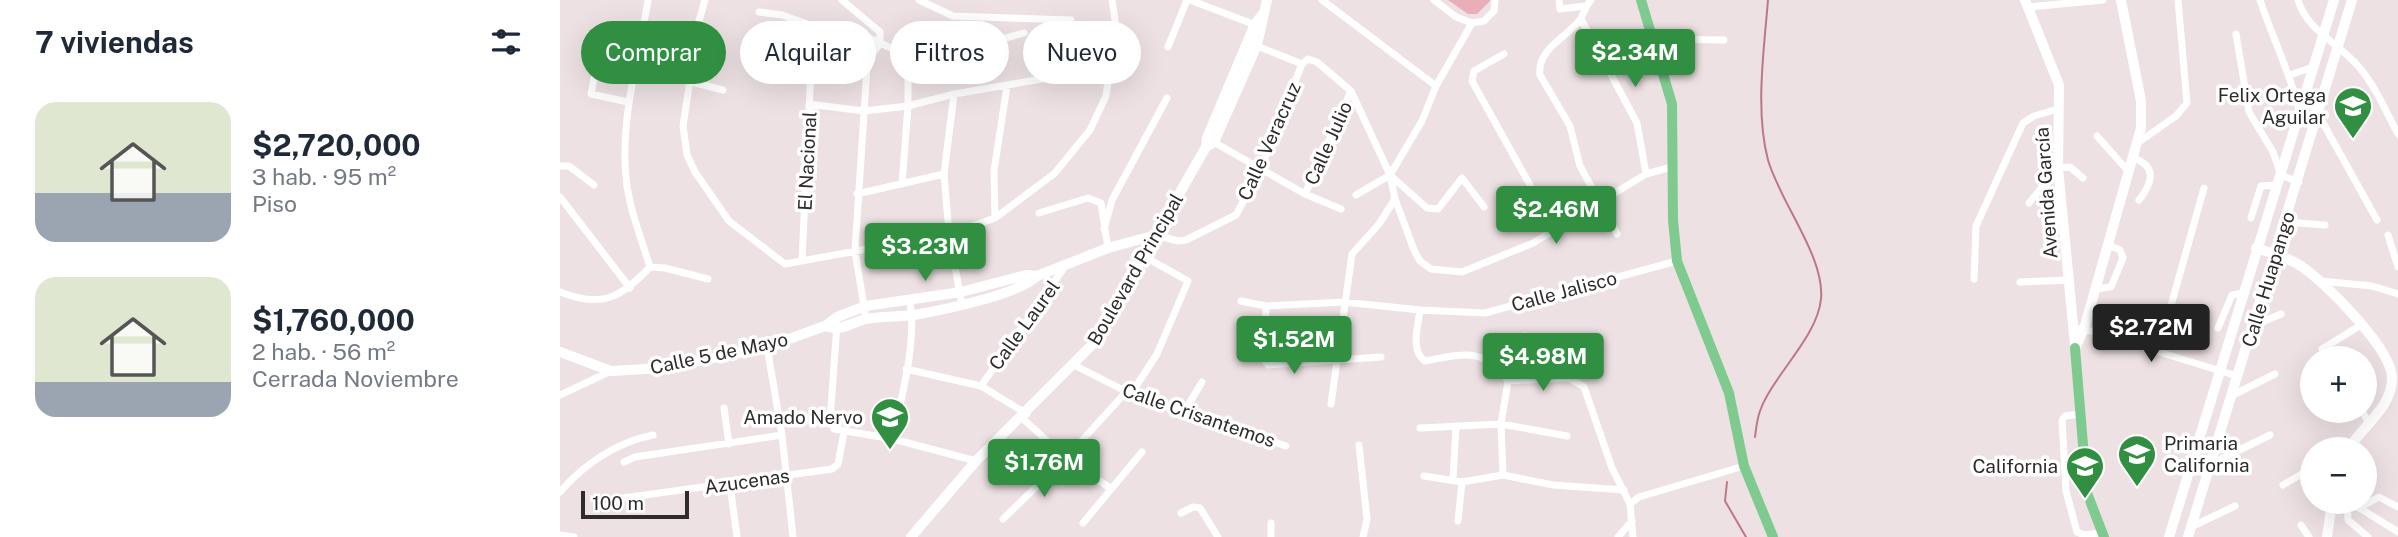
<!DOCTYPE html>
<html lang="es">
<meta charset="utf-8">
<style>
:root{--surface:#fff;--page:#f2f2f3;--text:#1f2937;--muted:#747a83;--accent:#318f41}
body{margin:0;font-family:"Public Sans",sans-serif;background:var(--page);color:var(--text);height:100vh;display:flex;flex-direction:column;font-size:26px;white-space:nowrap}
*{box-sizing:border-box;margin:0}
p{font-size:23px;color:var(--muted)}
.icon{flex:none;width:38px;height:38px;fill:none;stroke:currentColor;stroke-width:2;stroke-linecap:round;stroke-linejoin:round}
.map{position:relative;flex:1;overflow:hidden}
.details{display:flex;flex-direction:column;background:var(--surface);width:560px}
.details>*{flex:none}
.top-card{position:absolute;left:21px;top:21px;width:665px;height:63px;display:flex;gap:14px}
.tools{position:absolute;left:1740px;top:346px;display:grid;gap:14px}
.tools a{display:grid;place-items:center;width:77px;height:77px;border-radius:50%;background:var(--surface);box-shadow:0 7px 28px #0002;font-size:35px}
.scale{position:absolute;left:21px;bottom:18px;width:108px;box-sizing:border-box;padding-left:7px;border:4px solid #2f2b2b;border-top:0;font-size:19px;line-height:24px;white-space:nowrap;color:#2f2b2b;-webkit-text-stroke:5px #fff;paint-order:stroke}
.price{position:absolute;translate:-50% -60px;padding:0 16px;border-radius:7px;background:var(--accent);color:#fff;font-size:23px;line-height:46px;filter:drop-shadow(0 2px 4px #0008)}
.price::after{content:'';position:absolute;left:50%;top:42px;width:21px;height:16px;margin-left:-10px;background:inherit;clip-path:polygon(0 0,100% 0,50% 100%)}
.price.current{background:#222;color:#fff}
ul{padding:0;list-style:none}
li{display:flex;align-items:center;gap:21px;height:175px;padding:0 35px}
li span{display:grid;place-items:center;flex:none;width:196px;height:140px;border-radius:21px;color:#555}
li>.icon{margin-inline-start:auto}
span .icon{width:84px;height:84px;fill:#fffc;stroke-width:1}
li b{font-size:30px}
h2{display:flex;justify-content:space-between;align-items:center;height:84px;padding:0 35px;font-size:30px}
.tag{padding:0 24px;border-radius:32px;background:var(--surface);box-shadow:0 7px 28px #0002;font-size:24px;line-height:63px}
.tag.current{background:var(--accent);color:#fff}
main{display:flex;flex:1;min-height:0}
.map>svg:first-child{display:block}
.green{fill:#eaaeb9}
.lines{fill:none;stroke-linecap:round;stroke-linejoin:round}
.stream{stroke:#bd7886;stroke-width:2}
.street{stroke:#fff;stroke-width:7}
.secondary{stroke:#fff;stroke-width:10}
.primary{stroke:#7fcb8f;stroke-width:10}
.labels{text-anchor:middle;dominant-baseline:central;stroke-width:7;stroke-linejoin:round;paint-order:stroke}
.poi-label{font-size:19px;fill:#2f2b2b;stroke:#fff;text-anchor:end}
.street-label{font-size:19px;fill:#2f2b2b;stroke:#fff}
</style>
<main>
<section class="details">
<h2>7 viviendas<svg class="icon" aria-label="filters" viewBox="0 0 24 24"><path d="M4 7h16M4 17h16"/><circle cx="9" cy="7" r="2"/><circle cx="15" cy="17" r="2"/></svg></h2>
<ul>
<li><span style="background:linear-gradient(#dfe7d0 65%,#9aa5b1 0)"><svg class="icon" aria-label="home" viewBox="0 0 24 24"><path d="M3 11l9-7 9 7M6 9v11h12V9"/></svg></span><div><b>$2,720,000</b><p>3 hab. · 95 m²</p><p>Piso</p></div></li>
<li><span style="background:linear-gradient(#dfe7d0 75%,#9aa5b1 0)"><svg class="icon" aria-label="home" viewBox="0 0 24 24"><path d="M3 11l9-7 9 7M6 9v11h12V9"/></svg></span><div><b>$1,760,000</b><p>2 hab. · 56 m²</p><p>Cerrada Noviembre</p></div></li>
</ul>
</section>
<div class="map">
<svg width="1838" height="537" viewBox="0 0 1838 537">
<rect width="100%" height="100%" fill="#ede1e3"/>
<path class="green" d="M888 0H930V1L917 14H908Z"/>
<g class="lines">
<path class="stream" d="M1195 437C1196 429 1197 419 1200 411 1213 375 1257 338 1261 299 1265 257 1220 202 1208 160 1195 111 1204 50 1208 0
M1167 482 1165 501 1186 537"/>
<path class="street" d="M88 0C79 58 60 118 66 178 69 208 81 238 90 267
M145 0 139 21 123 126 127 155 135 172 169 221 225 264 389 234 435 218 495 173 530 130 546 96 556 26 552 0
M282 0 320 32V44
M359 0 393 16 511 20
M630 0 698 26
M762 0 876 86
M874 0 896 17 912 23
M999 0 1000 9 1026 6
M1031 0C1025 6 1024 14 1020 20 1006 38 977 49 980 75L1010 126 1020 166 1057 234
M1700 0C1712 37 1730 72 1739 110
M1738 0C1747 31 1779 43 1799 67 1816 87 1826 112 1838 134
M1468 7 1543 0
M199 12 222 15 253 26 292 30 348 56 406 49 464 33
M1021 19 1077 123 1086 174
M912 23 924 21 934 11 935 0
M1676 34 1689 112 1713 152 1721 175 1739 182
M1093 39 1164 40
M692 44 742 64 748 59 757 62 791 91 830 175 835 199 854 250 860 261 871 269 902 272 973 243 1086 174 1112 167
M608 47 627 0
M944 54 914 71 912 81 995 230
M37 62 31 94 68 102
M77 68 163 90
M1730 75 1753 67
M394 94 384 174 389 234 402 305
M1744 95 1758 114 1817 220
M249 104 304 111 348 106 394 94 482 79
M1537 136 1569 172
M650 140 745 194 781 209
M1579 142 1616 116 1627 103 1618 0
M1574 158C1597 167 1593 182 1579 200
M0 166H9L34 185
M831 176 867 208 878 209 902 178 924 207
M342 184 348 106V56
M297 194 384 174
M745 194 791 91
M796 195 830 175 862 121 876 86 912 23
M0 197 70 288
M1469 203 1498 168 1510 167 1523 178
M479 213 528 198 541 203 548 248
M435 218 434 171 447 86
M1691 218 1701 186 1716 185
M1725 222 1765 225
M544 229 552 200 607 98
M596 235 618 241 626 240 676 215 701 168 742 64
M1828 235 1838 267
M242 261 253 26
M90 267 105 268 148 279
M1414 279 1416 226 1463 123 1474 116 1498 109
M1761 281 1812 286 1838 294
M1460 282 1510 280
M1535 289 1551 287 1563 258 1560 250 1548 245
M0 292C41 308 60 299 90 267
M681 301 706 306 784 302 860 310 925 313 1117 261
M706 306 705 361 708 365 821 357
M860 310C858 326 850 351 865 361 903 354 923 346 948 381
M306 319 295 251 307 67 308 59 320 44
M277 324 270 420 274 429 333 439 416 461
M1693 326 1721 314
M1521 328 1677 376
M1658 328 1672 295 1683 293
M207 347 222 435 233 537
M1762 349 1801 325
M1598 352 1644 188
M514 365 571 394 726 446
M938 367 945 354 965 336
M346 369 421 386 467 414
M948 381 1009 378 1024 387 1052 468 1070 504 1073 537
M421 386 506 265
M571 394 597 354 628 281 585 257
M0 395 51 371
M1671 396 1715 374
M771 404 792 254 819 224 835 199
M164 408 169 444
M1802 411 1809 423
M624 412 642 382
M1520 414 1505 416 1502 420 1506 491 1517 532 1524 535 1542 533
M462 418 506 458 550 488
M860 428 941 424 1007 436
M333 439C341 396 357 345 350 302
M799 445 807 519 803 537
M64 462 75 457 222 435
M1651 464 1710 435
M943 475 993 485 1064 490
M864 476 902 482 943 475 941 424 948 381
M893 480 896 426
M170 485 177 537
M1723 485 1752 468
M0 492C24 464 57 442 93 435
M56 499 272 469 278 464 284 432
M1787 502 1788 520 1808 537
M1790 502 1838 532
M1070 504 1079 497 1184 466
M1799 508 1819 497 1838 507
M621 513 633 507 640 508 658 537
M443 519 506 458 566 392
M898 521 902 482
M523 523 582 452
M1741 525 1749 537
M1631 527 1675 506
M0 535 14 537
M711 537V523
M1058 537 1072 521"/>
<path class="secondary" d="M1465 0 1499 85 1498 168 1515 345
M646 147 654 142 697 45 707 0
M1696 248C1712 253 1727 257 1741 266 1765 282 1832 349 1832 378 1832 408 1802 426 1788 450
M265 326C281 332 290 323 306 319 321 316 338 317 354 315 382 310 458 295 477 276
M1515 348 1524 329 1581 128V101L1561 0
M0 352 51 371 103 368 207 347 265 326 277 317 306 306 401 292 466 275 477 276 548 248 596 235
M351 537 416 461 533 344 646 147 647 138 695 24 702 15
M1609 537 1774 0
M1628 537 1792 0
M1767 537 1772 502"/>
<path class="primary" d="M1081 0 1112 104 1113 220 1117 261 1169 393 1184 466 1213 537
M1515 348 1527 493 1544 537"/>
</g>
<defs>
<symbol id="school-pin" viewBox="-11 -11 22 30"><path d="M0 17L-7.5 6A9.5 9.5 0 1 1 7.5 6Z" fill="#318f41" stroke="#fff"/><path d="M0-5L7-2L0 1L-7-2ZM-4 1L0 2.5L4 1V4Q0 6-4 4Z" fill="#fff"/></symbol>
</defs>
<g fill-rule="evenodd">
<use href="#school-pin" x="1771" y="84" width="44" height="60"/>
<use href="#school-pin" x="308" y="395" width="44" height="60"/>
<use href="#school-pin" x="1555" y="432" width="44" height="60"/>
<use href="#school-pin" x="1503" y="444" width="44" height="60"/>
</g>
<g class="labels">
<g class="poi-label">
<text x="1766" y="95">Felix Ortega<tspan x="1766" dy="22">Aguilar</tspan></text>
<text x="303" y="417">Amado Nervo</text>
<text x="1604" y="443" text-anchor="start">Primaria<tspan x="1604" dy="22">California</tspan></text>
<text x="1498" y="466">California</text>
</g>
<g class="street-label">
<text transform="translate(709 141) rotate(-66)">Calle Veracruz</text>
<text transform="translate(768 143) rotate(-66)">Calle Julio</text>
<text transform="translate(247 161) rotate(-87)">El Nacional</text>
<text transform="translate(1486 193) rotate(-94)">Avenida García</text>
<text transform="translate(575 269) rotate(-60)">Boulevard Principal</text>
<text transform="translate(1708 279) rotate(-73)">Calle Huapango</text>
<text transform="translate(1004 291) rotate(-15)">Calle Jalisco</text>
<text transform="translate(464 325) rotate(-54)">Calle Laurel</text>
<text transform="translate(159 353) rotate(-12)">Calle 5 de Mayo</text>
<text transform="translate(639 415) rotate(19)">Calle Crisantemos</text>
<text transform="translate(187 481) rotate(-8)">Azucenas</text>
</g>
</g>
</svg>
<div class="tools">
<a>+</a>
<a>−</a>
</div>
<div class="scale">100 m</div>
<b class="price" style="left:1075px;top:89px">$2.34M</b>
<b class="price" style="left:996px;top:246px">$2.46M</b>
<b class="price" style="left:365px;top:283px">$3.23M</b>
<b class="price current" style="left:1591px;top:364px">$2.72M</b>
<b class="price" style="left:734px;top:376px">$1.52M</b>
<b class="price" style="left:983px;top:393px">$4.98M</b>
<b class="price" style="left:484px;top:499px">$1.76M</b>
<div class="top-card">
<a class="tag current">Comprar</a>
<a class="tag">Alquilar</a>
<a class="tag">Filtros</a>
<a class="tag">Nuevo</a>
</div>
</div>
</main>
